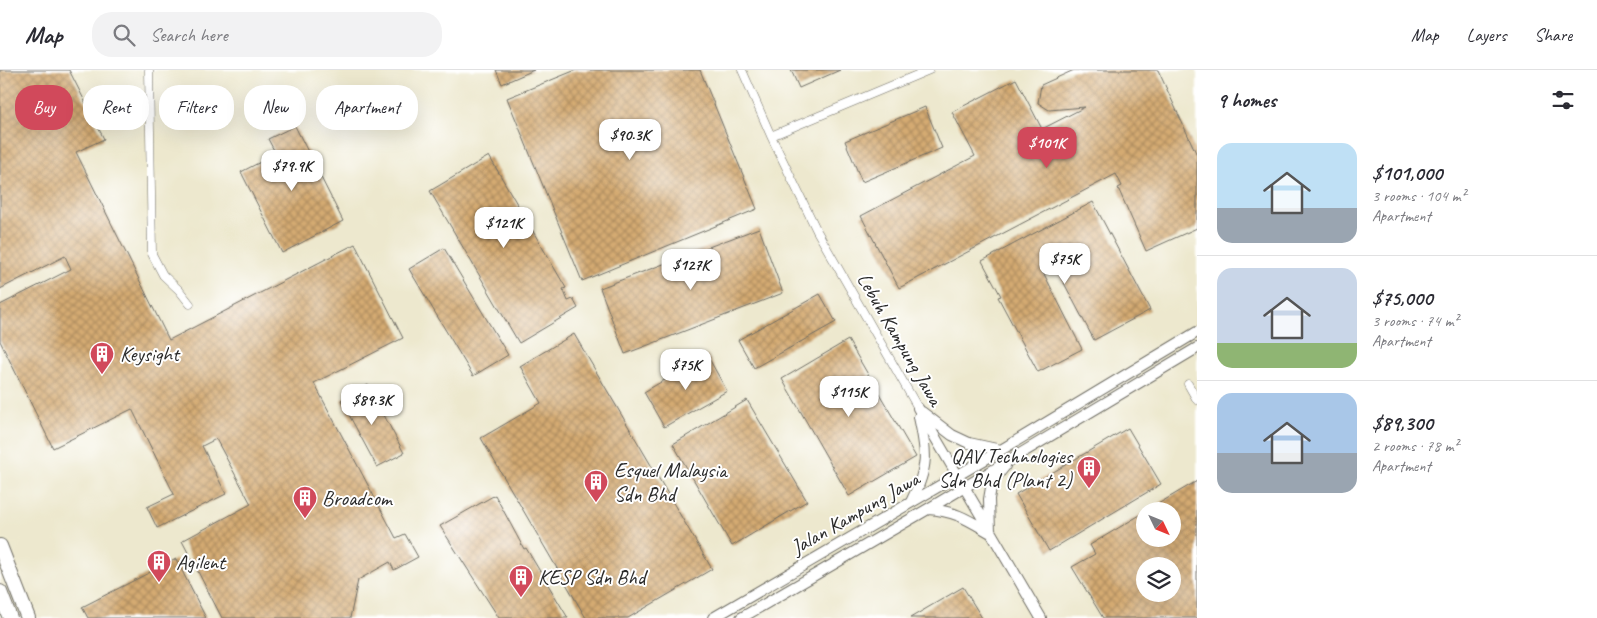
<!DOCTYPE html>
<meta charset="utf-8">
<style>
:root{--surface:#fff;--page:#f2f2f3;--text:#2b2b33;--muted:#7c7c81;--line:#e1e1e2;--accent:#d1495b}
body{margin:0;font-family:Caveat,sans-serif;background:var(--page);color:var(--text);height:100vh;display:flex;flex-direction:column;font-size:19px;white-space:nowrap}
*{box-sizing:border-box;margin:0}
p{font-size:16px;color:var(--muted)}
.icon{flex:none;width:28px;height:28px;fill:none;stroke:currentColor;stroke-width:2;stroke-linecap:round;stroke-linejoin:round}
.map{position:relative;flex:1;overflow:hidden}
.details{display:flex;flex-direction:column;background:var(--surface);width:400px}
.details>*{flex:none}
.guide{position:absolute;left:15px;top:15px;width:475px;height:45px;display:flex;gap:10px}
.needle{width:32px;rotate:133deg}
.controls{position:absolute;left:1136px;top:432px;display:grid;gap:10px}
.controls a{display:grid;place-items:center;width:45px;height:45px;border-radius:50%;background:var(--surface);box-shadow:0 5px 20px #0002;font-size:25px}
.price{position:absolute;translate:-50% -42px;padding:0 11px;border-radius:10px;background:#fff;color:#222;font-size:16px;line-height:32px;filter:drop-shadow(0 1px 2px #0008)}
.price::after{content:'';position:absolute;left:50%;top:30px;width:15px;height:11px;margin-left:-8px;background:inherit;clip-path:polygon(0 0,100% 0,50% 100%)}
.price.on{background:var(--accent);color:#fff}
ul{padding:0;list-style:none}
li{display:flex;align-items:center;gap:15px;height:125px;padding:0 20px}
li+li{border-top:1px solid var(--line)}
li span{display:grid;place-items:center;flex:none;width:140px;height:100px;border-radius:15px;color:#555}
li>.icon{margin-inline-start:auto}
span .icon{width:60px;height:60px;fill:#fffc;stroke-width:1}
li b{font-size:21px}
h2{display:flex;justify-content:space-between;align-items:center;height:60px;padding:0 20px;font-size:21px}
.tag{padding:0 18px;border-radius:20px;background:var(--surface);box-shadow:0 5px 20px #0002;font-size:18px;line-height:45px}
.tag.on{background:var(--accent);color:#fff}
header{display:flex;align-items:center;gap:30px;box-sizing:border-box;height:70px;padding:0 25px;background:var(--surface);border-bottom:1px solid var(--line)}
header strong{font-size:24px}
nav{display:flex;gap:28px;margin-inline-start:auto;font-size:18px}
.search{width:350px;height:45px;background:var(--page);display:flex;align-items:center;gap:12px;box-sizing:border-box;padding:0 18px;border-radius:20px;color:var(--muted);font-size:19px}
main{display:flex;flex:1;min-height:0}
.map>svg:first-child{display:block}
.building{fill:url(#building-cross-hatch);fill-rule:evenodd}
.lines{fill:none;stroke-linecap:round;stroke-linejoin:round}
.street-casing{stroke:#6f6d64;stroke-width:9}
.secondary-casing{stroke:#6f6d64;stroke-width:12}
.highway-casing{stroke:#6f6d64;stroke-width:16}
.street{stroke:#fff;stroke-width:8}
.secondary{stroke:#fff;stroke-width:10}
.highway{stroke:#fff;stroke-width:14}
.labels{text-anchor:middle;dominant-baseline:central;stroke-width:4;stroke-linejoin:round;paint-order:stroke}
.street-label{font-size:21px;fill:#2b2b2b;stroke:#fff}
.poi-label{font-size:21px;fill:#2b2b2b;stroke:#fff;text-anchor:start}
</style>
<header>
<strong>Map</strong>
<div class="search"><svg class="icon" aria-label="search" viewBox="0 0 24 24"><circle cx="10" cy="10" r="6"/><path d="M15 15l6 6"/></svg>Search here</div>
<nav><a>Map</a><a>Layers</a><a>Share</a></nav>
</header>
<main>
<div class="map">
<svg width="1197" height="548" viewBox="0 0 1197 548">
<defs>
<pattern id="building-cross-hatch" width="8" height="8" patternUnits="userSpaceOnUse" patternTransform="scale(1.25)"><rect width="8" height="8" fill="#d4aa72"/><path d="M0 0l8 8M0 8l8-8" fill="none" stroke="#ac8b5e"/></pattern>
</defs>
<rect width="100%" height="100%" fill="#fff"/>
<filter id="ink" filterUnits="userSpaceOnUse"><feTurbulence type="fractalNoise" baseFrequency=".02" numOctaves="2"/><feDisplacementMap in="SourceGraphic" scale="10" xChannelSelector="R" yChannelSelector="G"/><feConvolveMatrix kernelMatrix="1 2 1 2 8 2 1 2 1" color-interpolation-filters="sRGB"/></filter>
<filter id="wash" filterUnits="userSpaceOnUse"><feTurbulence type="fractalNoise" baseFrequency=".0096" numOctaves="4" result="noise"/><feDisplacementMap in="SourceGraphic" scale="20" xChannelSelector="R" yChannelSelector="G"/><feGaussianBlur stdDeviation="1.12" result="paint"/><feColorMatrix in="noise" values="0 0 0 0 0 0 0 0 0 0 0 0 0 0 0 0 0 1.4 0 .05"/><feComposite in="paint" operator="in"/></filter>
<g filter="url(#wash)">
<rect width="100%" height="100%" fill="#ede8ce"/>
<g id="blocks">
<path class="building" d="M0 0H69L104 69 76 82 169 270 355 174 403 268 314 313 396 468 405 464 418 487 394 500 390 492 358 510 350 548H222L182 471 251 434 216 369 202 376 226 424 157 458 147 437 174 424 132 339 53 378 0 271V235L71 199 65 186 0 219Z
M496 0H534L502 14Z
M576 0H700L757 139 582 211 507 28Z
M791 0H840L799 18Z
M1074 0H1158L1197 85V158L1146 181 1118 118 1122 116 1116 104 899 218 861 146 975 86 952 42 1016 9 1042 59 1085 37 1049 40 1038 33 1041 15Z
M925 37 942 78 862 112 845 71Z
M295 56 343 151 282 183 241 102 276 84 268 69Z
M489 86 566 218 563 219 568 231 573 229 578 238 519 273 430 121Z
M1093 132 1150 240 1094 270 1055 196 1043 202 1082 279 1038 302 998 227 1001 226 982 191Z
M759 158 783 223 625 284 600 218Z
M444 178 508 285 473 306 409 199Z
M820 224 836 252 754 298 738 270Z
M574 264 712 499 628 548H586L481 368 541 333 520 296Z
M848 270 916 387 849 426 782 309Z
M707 285 727 321 664 357 644 322Z
M368 315 404 383 377 397 341 330Z
M747 330 807 431 732 476 673 374Z
M1128 358 1161 414 1049 481 1016 424Z
M1197 411V548H1103L1072 497 1095 484 1090 475 1145 442V469H1172V441H1146ZM1145 496H1172V524H1145Z
M495 425 524 479 526 478 568 548H499L440 456Z
M176 489 206 548H88L82 537Z
M963 517 982 548H910Z"/>
</g>
</g>
<g filter="url(#ink)">
<use href="#blocks" fill-opacity="0" stroke="#6f6d64" stroke-width="1"/>
<g class="lines">
<defs>
<path id="street" d="M149 0 152 184 163 205 179 220 190 234
M742 0 771 66 817 161 918 338
M771 66 929 0
M1188 314 1197 330"/>
<path id="secondary" d="M918 338 1041 548
M922 342 952 365 969 373 1001 380
M911 432C929 396 927 384 919 347
M928 439C955 441 967 449 989 462
M990 462 989 429 992 412 1005 396
M713 548 1001 380 1197 262
M741 548 928 439 1197 278"/>
<path id="highway" d="M0 476 28 548
M0 522 10 548"/>
</defs>
<use href="#street" class="street-casing"/>
<use href="#secondary" class="secondary-casing"/>
<use href="#highway" class="highway-casing"/>
<use href="#street" class="street"/>
<use href="#secondary" class="secondary"/>
<use href="#highway" class="highway"/>
</g>
</g>
<defs>
<symbol id="building-pin" viewBox="-11 -11 22 30"><path d="M0 17L-7.5 6A9.5 9.5 0 1 1 7.5 6Z" fill="#d1495b" stroke="#fff"/><path d="M-4-6H4V6H1V3H-1V6H-4ZM-2.5-4.3h1.7v1.8h-1.7ZM.8-4.3h1.7v1.8H.8ZM-2.5-1h1.7V.8h-1.7ZM.8-1h1.7V.8H.8Z" fill="#fff"/></symbol>
</defs>
<g fill-rule="evenodd">
<use href="#building-pin" x="88" y="270" width="28" height="38"/>
<use href="#building-pin" x="1075" y="384" width="28" height="38"/>
<use href="#building-pin" x="582" y="398" width="28" height="38"/>
<use href="#building-pin" x="291" y="414" width="28" height="38"/>
<use href="#building-pin" x="145" y="478" width="28" height="38"/>
<use href="#building-pin" x="507" y="493" width="28" height="38"/>
</g>
<g class="labels">
<g class="street-label">
<text transform="translate(900 269) rotate(60)">Lebuh Kampung Jawa</text>
<text transform="translate(855 443) rotate(-30)">Jalan Kampung Jawa</text>
</g>
<g class="poi-label">
<text x="120" y="284">Keysight</text>
<text x="1072" y="386" text-anchor="end">QAV Technologies<tspan x="1072" dy="24">Sdn Bhd (Plant 2)</tspan></text>
<text x="614" y="400">Esquel Malaysia<tspan x="614" dy="24">Sdn Bhd</tspan></text>
<text x="322" y="428">Broadcom</text>
<text x="176" y="492">Agilent</text>
<text x="538" y="507">KESP Sdn Bhd</text>
</g>
</g>
</svg>
<div class="controls">
<a><svg class="needle" viewBox="-14 -14 28 28"><path d="M0-13l5 13h-10z" fill="#e53935"/><path d="M0 13l5-13h-10z" fill="#7c7c81"/></svg></a>
<a><svg class="icon" aria-label="layers" viewBox="0 0 24 24"><path d="M12 4l9 5-9 5-9-5zM3 14l9 5 9-5"/></svg></a>
</div>
<b class="price" style="left:630px;top:91px">$90.3K</b>
<b class="price on" style="left:1047px;top:99px">$101K</b>
<b class="price" style="left:292px;top:122px">$79.9K</b>
<b class="price" style="left:504px;top:179px">$121K</b>
<b class="price" style="left:1065px;top:215px">$75K</b>
<b class="price" style="left:691px;top:221px">$127K</b>
<b class="price" style="left:686px;top:321px">$75K</b>
<b class="price" style="left:849px;top:348px">$115K</b>
<b class="price" style="left:372px;top:356px">$89.3K</b>
<div class="guide">
<a class="tag on">Buy</a>
<a class="tag">Rent</a>
<a class="tag">Filters</a>
<a class="tag">New</a>
<a class="tag">Apartment</a>
</div>
</div>
<section class="details">
<h2>9 homes<svg class="icon" aria-label="filters" viewBox="0 0 24 24"><path d="M4 7h16M4 17h16"/><circle cx="9" cy="7" r="2"/><circle cx="15" cy="17" r="2"/></svg></h2>
<ul>
<li><span style="background:linear-gradient(#bfe0f5 65%,#9aa5b1 0)"><svg class="icon" aria-label="home" viewBox="0 0 24 24"><path d="M3 11l9-7 9 7M6 9v11h12V9"/></svg></span><div><b>$101,000</b><p>3 rooms · 104 m²</p><p>Apartment</p></div></li>
<li><span style="background:linear-gradient(#c9d6e8 75%,#8fb573 0)"><svg class="icon" aria-label="home" viewBox="0 0 24 24"><path d="M3 11l9-7 9 7M6 9v11h12V9"/></svg></span><div><b>$75,000</b><p>3 rooms · 74 m²</p><p>Apartment</p></div></li>
<li><span style="background:linear-gradient(#a9c7e8 60%,#9aa5b1 0)"><svg class="icon" aria-label="home" viewBox="0 0 24 24"><path d="M3 11l9-7 9 7M6 9v11h12V9"/></svg></span><div><b>$89,300</b><p>2 rooms · 78 m²</p><p>Apartment</p></div></li>
</ul>
</section>
</main>
